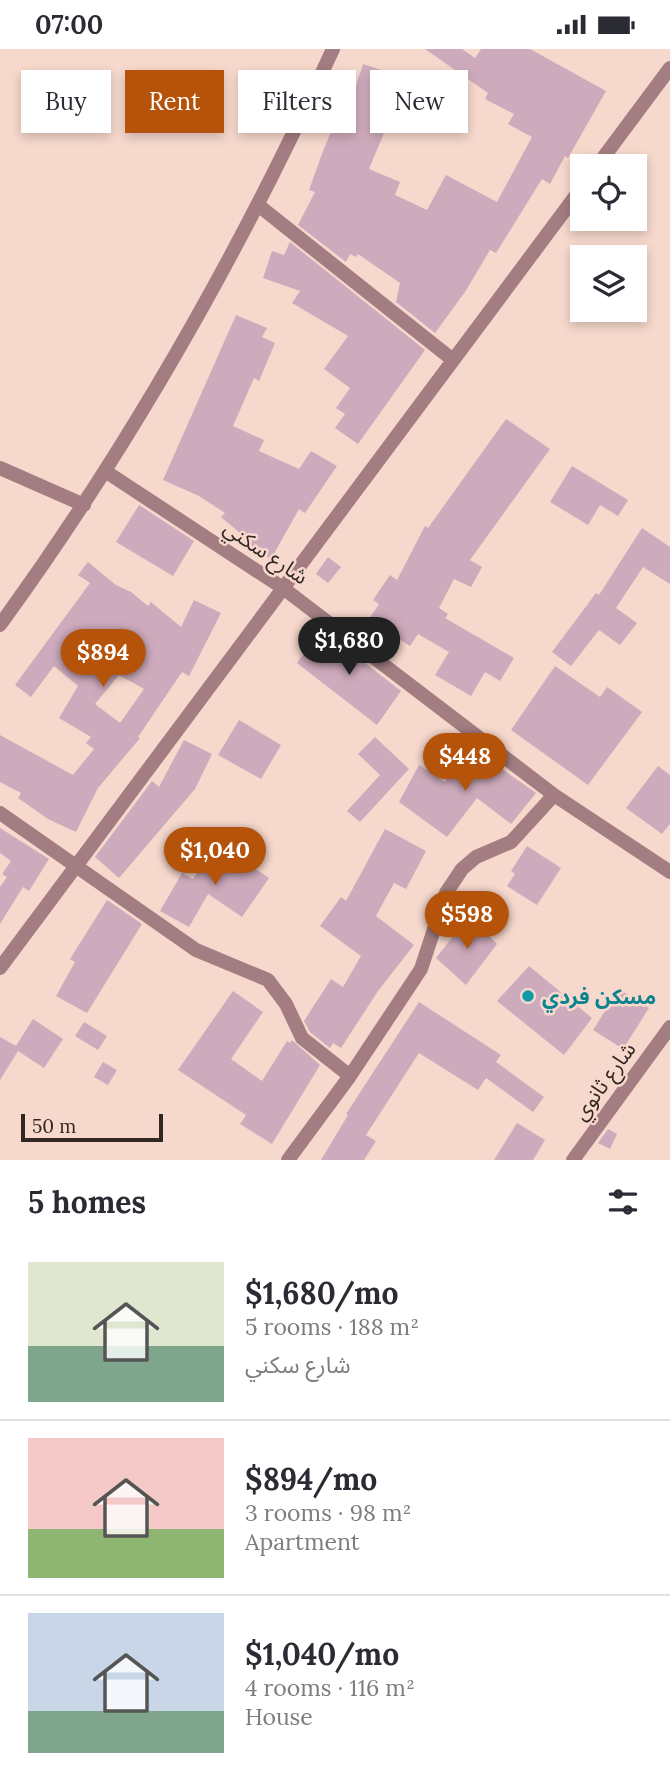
<!DOCTYPE html>
<meta charset="utf-8">
<style>
:root{--surface:#fff;--page:#f7f7f7;--text:#2b2b33;--muted:#7c7c81;--line:#e1e1e2;--accent:#b45309}
body{margin:0;font-family:Lora,"Noto Sans Arabic",serif;background:var(--page);color:var(--text);height:100vh;display:flex;flex-direction:column;font-size:26px;white-space:nowrap}
*{box-sizing:border-box;margin:0}
p{font-size:23px;color:var(--muted)}
.icon{flex:none;width:38px;height:38px;fill:none;stroke:currentColor;stroke-width:2;stroke-linecap:round;stroke-linejoin:round}
.map{position:relative;height:1111px;overflow:hidden}
.details{display:flex;flex-direction:column;background:var(--surface);flex:1}
.details>*{flex:none}
.hud{position:absolute;left:21px;top:21px;width:628px;height:63px;display:flex;gap:14px}
.controls{position:absolute;left:570px;top:105px;display:grid;gap:14px}
.controls a{display:grid;place-items:center;width:77px;height:77px;border-radius:0px;background:var(--surface);box-shadow:0 4px 10px #0003;font-size:35px}
.scale{position:absolute;left:21px;bottom:18px;width:142px;box-sizing:border-box;padding-left:7px;border:4px solid #322722;border-top:0;font-size:19px;line-height:24px;white-space:nowrap;color:#322722;-webkit-text-stroke:5px #f6d8cc;paint-order:stroke}
.price{position:absolute;translate:-50% -60px;padding:0 16px;border-radius:24px;background:var(--accent);color:#fff;font-size:23px;line-height:46px;filter:drop-shadow(0 2px 4px #0008)}
.price::after{content:'';position:absolute;left:50%;top:42px;width:21px;height:16px;margin-left:-10px;background:inherit;clip-path:polygon(0 0,100% 0,50% 100%)}
.price.on{background:#222;color:#fff}
ul{padding:0;list-style:none}
li{display:flex;align-items:center;gap:21px;height:175px;padding:0 28px}
li+li{border-top:2px solid var(--line)}
li span{display:grid;place-items:center;flex:none;width:196px;height:140px;border-radius:0px;color:#555}
li>.icon{margin-inline-start:auto}
span .icon{width:84px;height:84px;fill:#fffc;stroke-width:1}
li b{font-size:30px}
h2{display:flex;justify-content:space-between;align-items:center;height:84px;padding:0 28px;font-size:30px}
.pill{padding:0 24px;border-radius:0px;background:var(--surface);box-shadow:0 4px 10px #0003;font-size:24px;line-height:63px}
.pill.on{background:var(--accent);color:#fff}
.status{display:flex;justify-content:space-between;align-items:center;height:49px;padding:0 35px;background:var(--surface);direction:ltr}
.status svg{height:19px;fill:currentColor}
.map>svg:first-child{display:block}
.building{fill:#ceabbc;fill-rule:evenodd}
.lines{fill:none;stroke-linecap:round;stroke-linejoin:round}
.street{stroke:#a37d81;stroke-width:14}
.culture-dot{fill:#0f9aa8;stroke:#f6d8cc;stroke-width:2.5}
.labels{text-anchor:middle;dominant-baseline:central;stroke-width:5;stroke-linejoin:round;paint-order:stroke}
.street-label{font-size:21px;fill:#322722;stroke:#f6d8cc}
.culture-label{font-size:21px;font-weight:bold;fill:#0d838f;stroke:#f6d8cc;text-anchor:start}
</style>
<div class="status"><b>07:00</b><svg viewBox="0 0 49 12"><path d="M0 12V9h3v3zM5 12V6h3v6zM10 12V3h3v9zM15 12V0h3v12zM26 1h20v11H26zM47 4h2v5h-2z"/></svg></div>
<div class="map">
<svg width="670" height="1111" viewBox="0 0 670 1111">
<rect width="100%" height="100%" fill="#f6d8cc"/>
<path class="building" d="M425 0H462L475 9 481 0H530L606 42 568 109 565 107 550 135 542 130 496 204 490 201 465 243 435 284 396 253 400 234 358 205 356 208 350 205 346 213 298 176 315 143 309 141 323 102 339 64 346 67 363 15 406 29 391 73 389 72 369 120 400 133 395 146 427 161 446 126 497 153 532 88 508 75 514 65 485 50 488 44Z
M290 193 425 301 358 395 335 379 345 365 336 359 350 339 324 320 348 287 292 254 300 242 263 229 272 202 284 206Z
M236 266 267 279 262 288 275 294 259 332 254 329 233 377 264 391 259 402 299 420 311 402 337 417 305 464 299 460 271 510 243 494 246 489 221 468 225 464 199 447 163 431Z
M506 370 550 400 470 511 482 518 471 538 454 530 439 559 448 565 445 569 514 609 500 632 485 623 471 647 435 626 449 603 418 585 410 597 369 570 379 555 373 551 390 526 397 531 425 477 428 479Z
M572 417 628 451 618 467 600 456 588 476 550 453Z
M139 456 194 492 173 527 116 493Z
M642 479 670 498V535L643 518 616 559 637 574 620 596 599 581 571 617 552 603 596 544 599 546Z
M328 508 341 518 328 534 316 525Z
M88 513 116 536 131 543 148 557 151 553 181 578 194 551 221 564 189 627 182 623 138 688 140 689 98 739 76 783 48 770 18 749 21 744 0 733V686L73 726 94 700 86 694 91 688 59 669 78 637 54 617 31 648 15 636 90 534 78 526ZM119 626 144 640 120 674 95 655Z
M321 580 401 642 377 676 297 614Z
M555 617 600 648 607 638 642 663 588 736 511 681Z
M239 671 281 696 261 730 218 706Z
M375 688 409 720 360 773 347 762 380 726 358 705Z
M184 691 212 705 195 740 119 829 95 808 152 732 159 738Z
M471 698 536 744 511 775 477 749 447 788 399 753 419 716 445 733Z
M658 717 670 726V775L662 785 626 759Z
M0 779 49 810 29 842 23 838 0 875V838L7 828 2 825 11 812 0 804Z
M385 780 426 802 406 840 394 834 376 867 414 896 378 942 341 999 333 994 330 999 310 983 304 972 331 930 343 938 361 907 320 877 341 848 346 852Z
M217 794 269 829 242 868 208 845 189 878 160 862 182 824 193 830Z
M527 797 561 819 537 856 507 837 515 825 511 822Z
M107 851 142 875 87 964 56 947 75 913 70 910Z
M469 867 497 895 466 936 436 909Z
M529 917 592 969 564 1006 497 952Z
M619 940 649 959 623 1000 593 981Z
M233 942 263 963 231 1010 262 1032 287 992 290 994 292 991 320 1016 272 1095 240 1075 246 1066 178 1021Z
M419 953 501 1006 496 1013 544 1048 533 1063 486 1029 478 1041 419 1004 366 1086 376 1092 364 1111H321L348 1066 346 1065Z
M33 970 63 990 44 1019 18 1002 0 1031V988L16 997Z
M84 973 107 987 98 1001 75 987Z
M103 1013 117 1021 108 1036 94 1028Z
M517 1074 545 1091 533 1111H494Z
M608 1080 617 1085 610 1100 598 1094Z"/>
<g class="lines">
<path class="street" d="M597 117 670 19
M258 156 453 311
M0 419 84 456
M105 422 283 539 554 746 670 823
M0 576C130 397 241 201 333 0
M0 764 196 901 268 931 286 955 302 989 350 1027
M0 919 583 137
M288 1111 350 1027 421 920 446 844 462 820 476 808 511 793 554 746
M573 1111 670 978"/>
</g>
<circle class="culture-dot" cx="528" cy="947" r="7"/>
<g class="labels">
<g class="street-label">
<text transform="translate(266 503) rotate(34)">شارع سكني</text>
<text transform="translate(604 1032) rotate(-54)">شارع ثانوي</text>
</g>
<g class="culture-label">
<text x="542" y="947">مسكن فردي</text>
</g>
</g>
</svg>
<div class="controls">
<a><svg class="icon" aria-label="locate" viewBox="0 0 24 24"><circle cx="12" cy="12" r="6"/><path d="M12 2v4M12 18v4M2 12h4M18 12h4"/></svg></a>
<a><svg class="icon" aria-label="layers" viewBox="0 0 24 24"><path d="M12 4l9 5-9 5-9-5zM3 14l9 5 9-5"/></svg></a>
</div>
<div class="scale">50 m</div>
<b class="price on" style="left:349px;top:628px">$1,680</b>
<b class="price" style="left:103px;top:640px">$894</b>
<b class="price" style="left:465px;top:744px">$448</b>
<b class="price" style="left:215px;top:838px">$1,040</b>
<b class="price" style="left:467px;top:902px">$598</b>
<div class="hud">
<a class="pill">Buy</a>
<a class="pill on">Rent</a>
<a class="pill">Filters</a>
<a class="pill">New</a>
</div>
</div>
<section class="details">
<h2>5 homes<svg class="icon" aria-label="filters" viewBox="0 0 24 24"><path d="M4 7h16M4 17h16"/><circle cx="9" cy="7" r="2"/><circle cx="15" cy="17" r="2"/></svg></h2>
<ul>
<li><span style="background:linear-gradient(#dfe7d0 60%,#7fa58c 0)"><svg class="icon" aria-label="home" viewBox="0 0 24 24"><path d="M3 11l9-7 9 7M6 9v11h12V9"/></svg></span><div><b>$1,680/mo</b><p>5 rooms · 188 m²</p><p>شارع سكني</p></div></li>
<li><span style="background:linear-gradient(#f6c9c9 65%,#8fb573 0)"><svg class="icon" aria-label="home" viewBox="0 0 24 24"><path d="M3 11l9-7 9 7M6 9v11h12V9"/></svg></span><div><b>$894/mo</b><p>3 rooms · 98 m²</p><p>Apartment</p></div></li>
<li><span style="background:linear-gradient(#c9d6e8 70%,#7fa58c 0)"><svg class="icon" aria-label="home" viewBox="0 0 24 24"><path d="M3 11l9-7 9 7M6 9v11h12V9"/></svg></span><div><b>$1,040/mo</b><p>4 rooms · 116 m²</p><p>House</p></div></li>
</ul>
</section>
